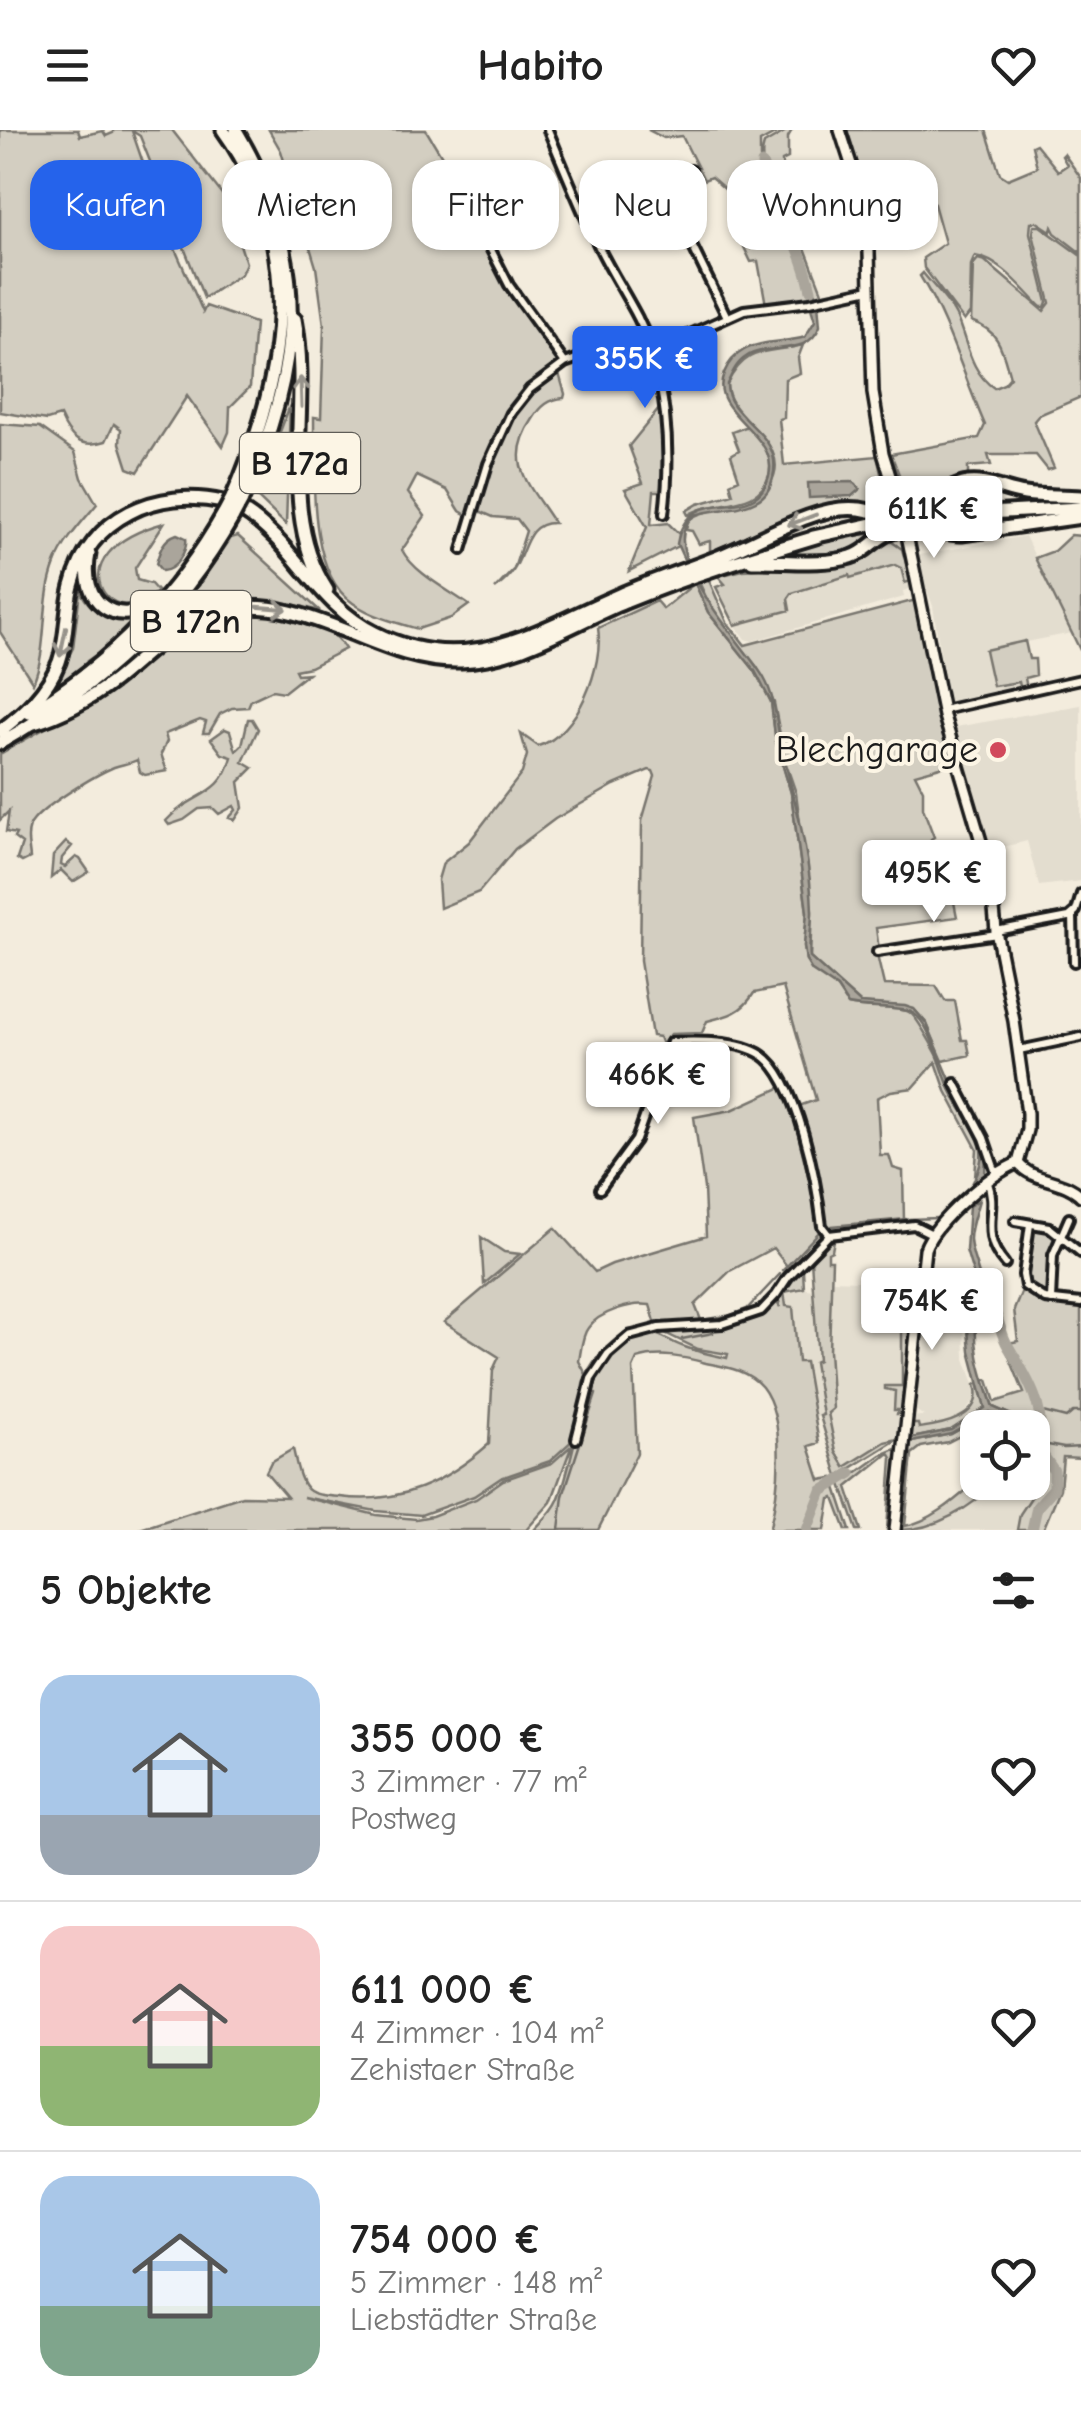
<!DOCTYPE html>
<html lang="de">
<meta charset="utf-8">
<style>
:root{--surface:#fff;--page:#f2f2f2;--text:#222;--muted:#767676;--line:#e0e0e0;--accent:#2563eb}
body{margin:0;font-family:"Comic Neue",sans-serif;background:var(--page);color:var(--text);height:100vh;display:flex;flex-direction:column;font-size:38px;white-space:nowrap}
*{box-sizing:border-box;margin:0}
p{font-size:32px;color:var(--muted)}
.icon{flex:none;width:55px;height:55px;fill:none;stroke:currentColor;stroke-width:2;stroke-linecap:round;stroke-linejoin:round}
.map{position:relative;height:1400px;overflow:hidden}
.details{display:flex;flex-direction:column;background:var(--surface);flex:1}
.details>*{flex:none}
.hud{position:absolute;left:30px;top:30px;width:1022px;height:90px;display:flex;gap:20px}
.controls{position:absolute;left:960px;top:1280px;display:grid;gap:20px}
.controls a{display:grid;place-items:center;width:90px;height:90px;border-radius:20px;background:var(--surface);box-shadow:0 2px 8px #0004;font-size:50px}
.price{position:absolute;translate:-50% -85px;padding:0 22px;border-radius:10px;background:#fff;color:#222;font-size:32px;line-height:65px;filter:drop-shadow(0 2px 5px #0008)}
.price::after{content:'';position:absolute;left:50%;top:60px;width:30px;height:22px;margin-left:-15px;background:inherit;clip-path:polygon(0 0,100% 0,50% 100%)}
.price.current{background:var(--accent);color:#fff}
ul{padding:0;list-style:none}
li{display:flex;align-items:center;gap:30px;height:250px;padding:0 40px}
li+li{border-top:2px solid var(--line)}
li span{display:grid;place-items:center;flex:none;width:280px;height:200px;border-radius:30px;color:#555}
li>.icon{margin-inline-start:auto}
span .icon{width:120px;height:120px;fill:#fffc;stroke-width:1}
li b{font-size:42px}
h2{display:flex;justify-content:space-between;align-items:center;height:120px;padding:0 40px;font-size:42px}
.pill{padding:0 35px;border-radius:30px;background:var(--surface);box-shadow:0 2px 8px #0004;font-size:35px;line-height:90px}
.pill.current{background:var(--accent);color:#fff}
header{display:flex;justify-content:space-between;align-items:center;height:130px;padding:0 40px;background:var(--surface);font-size:45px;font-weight:800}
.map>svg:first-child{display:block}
.built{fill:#e3ddcf}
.green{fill:#d3cec1;stroke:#78756e;stroke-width:2.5}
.water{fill:#aaa59b;stroke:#716e68;stroke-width:2.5}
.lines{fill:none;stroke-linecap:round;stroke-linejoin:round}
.stream{stroke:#716e68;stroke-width:2.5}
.river{stroke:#aaa59b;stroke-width:11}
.minor-casing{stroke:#1c1c1c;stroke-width:14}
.secondary-casing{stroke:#1c1c1c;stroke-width:16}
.trunk-casing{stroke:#1c1c1c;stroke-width:19}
.minor{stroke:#fcf5e5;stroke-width:6}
.secondary{stroke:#fcf5e5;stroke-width:9}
.trunk{stroke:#fcf5e5;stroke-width:11}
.trunk-bridge-casing{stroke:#1c1c1c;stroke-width:19;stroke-linecap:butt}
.trunk-bridge{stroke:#fcf5e5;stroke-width:11}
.oneway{stroke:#97938b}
.poi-dot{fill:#d1495b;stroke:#fcf5e5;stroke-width:4}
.labels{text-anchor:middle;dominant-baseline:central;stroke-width:8;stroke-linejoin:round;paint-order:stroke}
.shield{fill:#fcf5e5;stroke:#5f5d58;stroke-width:2.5}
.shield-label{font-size:35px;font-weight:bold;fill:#1c1c1c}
.poi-label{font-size:38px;fill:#1c1c1c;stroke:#fcf5e5;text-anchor:end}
</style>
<header><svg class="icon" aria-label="menu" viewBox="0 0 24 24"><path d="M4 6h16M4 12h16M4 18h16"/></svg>Habito<svg class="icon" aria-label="heart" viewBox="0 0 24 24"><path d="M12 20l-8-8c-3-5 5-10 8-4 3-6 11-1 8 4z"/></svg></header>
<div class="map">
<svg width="1081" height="1400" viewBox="0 0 1081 1400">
<rect width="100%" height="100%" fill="#f3ecdd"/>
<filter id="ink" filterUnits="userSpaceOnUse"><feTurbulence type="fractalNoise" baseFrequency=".01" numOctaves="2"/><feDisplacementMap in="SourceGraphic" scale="20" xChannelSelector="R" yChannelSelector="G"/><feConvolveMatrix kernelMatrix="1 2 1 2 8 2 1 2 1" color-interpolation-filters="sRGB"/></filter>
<g filter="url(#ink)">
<path class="built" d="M1025 406 1072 503 986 520 1019 552 1021 561 959 575 948 574 933 476 921 444 919 425Z
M895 435 901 438 905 452 911 451 913 458 903 461 904 467 752 511 745 509 735 495 789 480 788 468 791 463 806 457Z
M1081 575V751L1039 756 1027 711 987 721 950 598Z
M831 1150 908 1153 902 1257 886 1256V1259L896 1261 898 1284H901L898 1309 884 1312 844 1337 835 1321 828 1283 833 1279 829 1221Z
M804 1158 812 1160 814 1167 818 1231 814 1232 823 1286 813 1288 804 1232 799 1233 793 1178 786 1176 784 1161Z
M922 1189 964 1193 965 1229 978 1265 960 1289 918 1298 910 1294V1287L924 1286 914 1279Z
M1033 1347 1036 1359 1020 1384 1017 1400H918L951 1385 985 1364 995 1353 1032 1352Z"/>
<path class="green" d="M0 0H78L80 6 103 1 106 6 113 3V0H172L225 68 246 133 241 144 204 168 140 6 132 1 164 94 203 182 206 176 255 193 250 257 230 277 229 302 223 316 187 266 138 342 128 338 120 313 121 299 114 294 106 311C81 319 70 309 60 286L47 290 0 282Z
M269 0H426L486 99 481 104 511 165 562 231 510 282 470 387 460 381 447 360 417 346 408 363 425 386 402 420C414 443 448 460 469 475L451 488 418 499C397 493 371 486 353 473 305 441 315 338 314 287L321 288 324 195 316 137 281 21Z
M648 0H782L760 12V28L769 56 778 80 795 105 814 170 766 175 758 131 751 132 744 117 735 68 711 47 704 50 682 6 664 8Z
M788 0H792L788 7V28L782 31 785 73 790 83 800 86 802 110 822 162 819 169C809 154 806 129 798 110 788 84 754 42 764 14Z
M843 0H986L1000 44 1008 49 1037 37 1032 16 1036 14 1058 41 1067 35 1062 26 1064 24 1081 48V123L1055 103 1052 97 1051 101 1037 92H1031L1030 103 1047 172 1045 177H1041C1023 159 1001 130 975 126L971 135 970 183 964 191 924 138 923 128 945 113 934 74 872 93Z
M1034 96H1040L1081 126V267L1039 285 1034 291 1054 338 1048 340 1036 325H988L991 335 968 337V344L949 350 920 373 907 365 891 324 979 308 985 295C963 245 949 192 920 146L923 143C934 157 950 172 957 188 967 212 971 243 994 258L1004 254 1010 247C1002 219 1000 201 971 191L973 135 978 129 985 131 1044 181 1050 173 1033 104Z
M803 215 798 228 800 243 785 249 784 288 779 289 784 335 877 326 885 361 880 376C819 367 764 399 710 422V411L699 414 692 401 686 400 688 390C715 371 751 385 770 354 796 313 726 289 727 254 746 215 766 224 803 215Z
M558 240 565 264 564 268C549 269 541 276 533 289 503 333 530 355 554 393 525 392 526 423 513 441 508 449 501 454 495 459L514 439 526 401 517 389 493 387 477 380C494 320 506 278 558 240Z
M290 275 286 395 256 366Z
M659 279 663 303 665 361H654L651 395 668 393 679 404 678 416 629 441 647 397 625 359 643 353 629 316Z
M0 294 40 297 75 322 82 348 97 374C82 392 63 412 55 434 40 472 49 516 33 553L0 502Z
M748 296C761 309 774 325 769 345 759 381 715 368 688 385L686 381 698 374 733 364 730 353 739 349 731 325 739 320 732 302Z
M164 393 135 438 137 450 151 454 158 462C110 507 51 424 164 393Z
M878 403C856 433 802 425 767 426L850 406Z
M1071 405 1081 406V522L1035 428 1054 421Z
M238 406 320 481 276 470 237 471 235 468 217 472V475L187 486 158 503 201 452 231 408Z
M885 407 902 419 911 451 905 453 901 438 895 435 850 448 849 445 792 463 788 469 790 480 735 495 716 457 725 454 718 446 743 440 839 433Z
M708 448 727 492 745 515 916 470 951 634 915 644 923 660V678L934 707 931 709 935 722H943L949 771 954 772 957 787 876 798 879 820 876 821 884 855 936 856 945 871H955L962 910H967L970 925 943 931 927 894 914 879 860 873 810 828 812 781 796 663 785 631 774 573 757 537 712 480 699 452Z
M695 453 708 482 755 541 771 572 776 613 791 663 807 782 804 816 806 831 837 858 848 875C866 880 897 876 909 882 921 887 977 1000 981 1017 983 1028 981 1038 975 1047L977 1019 946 961 936 932 913 958 891 961 877 968 880 1025H889L893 1038 903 1041 904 1092 825 1100 796 977 816 970 783 857 754 863C742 883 728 886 707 891L702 903 671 904 662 914 659 907 652 906 640 831 642 691 655 646 653 641 649 640 614 655 555 689 515 719 479 762 440 778 438 750 443 733 469 712 522 643 527 625 521 604 538 616C578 605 604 535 598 498L656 471 663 479Z
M80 461C93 486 109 489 135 488L103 520 87 531 88 533 49 561 73 518Z
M237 483C275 483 323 483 345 519L310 537 295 540 297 544 308 543 284 562 272 560 251 570 248 577 232 578 220 584 209 603H203L206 592 200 590 165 604 167 611 161 624 167 641 145 645 140 642 137 630C129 634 122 634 114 637 97 644 36 680 30 696 26 707 29 717 30 728L22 732 17 729 22 714 14 708 16 704 6 702 9 681 0 690V624L91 572 194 496 217 488 237 486Z
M1025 511 1029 529H1035L1036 545 1025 548 1027 559 1021 561 1019 552 993 556 985 520Z
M248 589H252L258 599 243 632 253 638 239 652 243 678 235 690 229 688 236 680 234 676 219 684 213 678 199 679 184 690 169 695 166 691C191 663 222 667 232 627L222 624 211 609 225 599 230 601 236 621 242 615Z
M66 712 72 716 62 728 61 735 65 737 76 727 80 729 89 742 73 752 61 740 51 748 53 726Z
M786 955 823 1107 790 1140 773 1118 730 1141 695 1175 701 1190 726 1186 727 1191 653 1197 630 1203 656 1195 650 1175C632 1172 599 1182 588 1198 582 1205 581 1221 579 1231L587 1246 606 1218 626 1205 595 1239 574 1309 550 1331 501 1348 474 1366 421 1385 376 1381 303 1367 376 1385 416 1389 432 1386 476 1369 503 1350 552 1333 572 1315 551 1372 526 1400H137L242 1366 287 1367 266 1342 271 1332 293 1319C296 1331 299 1354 310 1361 317 1366 332 1366 340 1367 399 1375 446 1352 489 1314L493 1240 499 1227 444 1192 555 1098 595 1142 612 1134 706 1106 704 1058 694 987 732 980Z
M1042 1098 1059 1103 1049 1137 1050 1166 1030 1155 1027 1145 1032 1099Z
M481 1107 504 1122 520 1124 484 1154Z
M834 1110 832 1121 828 1123V1130H832L829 1221 833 1279 828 1283 836 1322 845 1337 885 1312 898 1309 838 1346 820 1286 823 1285 814 1232 818 1230 811 1130 823 1114Z
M799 1139 803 1140 804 1158 784 1162 786 1176 793 1177 798 1232H805L819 1313 809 1316 820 1350 833 1348 850 1400H846L834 1368 830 1369 825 1400H769C779 1363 787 1289 762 1257 748 1240 726 1237 706 1233 683 1227 660 1222 637 1229L633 1238 637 1323 598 1400H534C542 1391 553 1382 558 1370 578 1325 583 1207 647 1203 661 1203 670 1212 682 1216 697 1222 712 1225 727 1228L728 1224 698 1219 665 1203C703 1199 744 1196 775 1170L780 1177 778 1165Z
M908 1153H914L901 1284H897L898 1280H894L895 1261 885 1259V1256H902V1175L906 1170Z
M1023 1158C1038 1175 1060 1173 1081 1175V1328L1063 1327 1060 1359 1043 1400H1017L1020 1384 1036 1360 1033 1347V1318L1046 1333 1043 1317 1033 1309 1032 1298 1024 1297 1018 1288 993 1277 984 1250H988L995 1272 1024 1263 1004 1214 1018 1211 1014 1180Z
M978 1253 985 1278 951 1300 907 1309 910 1294H918L919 1298C942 1295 985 1287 975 1255Z
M990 1282 1016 1297H998L987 1292 948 1312 921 1317 912 1324 905 1396C932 1391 956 1369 977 1351L995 1353C971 1378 935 1400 899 1400L907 1313 951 1304Z
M898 1318 889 1400H887L892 1328 889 1323 847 1357 861 1400H857L841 1354 881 1325Z"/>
<path class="water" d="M818 173 820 196C807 229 770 211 746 227 736 233 732 244 727 254 726 291 784 300 773 347 771 358 766 366 756 371 738 381 714 378 695 385 649 418 747 517 764 548 776 569 776 593 781 615 794 669 811 725 812 782 812 797 808 812 810 828L860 873 905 876 914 879 927 894 953 957 986 1021 985 1045 973 1052C979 1040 984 1029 980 1015 974 995 959 978 950 959 940 938 932 893 911 882 900 877 865 879 848 875L837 858 812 841 806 831 804 816 807 782 791 663 776 613 771 572 755 541 708 482 677 414C688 352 746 393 765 356 792 306 705 287 724 243 728 233 735 225 744 220 762 210 786 213 805 207L815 191 810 175Z
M853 352 860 359 852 366 809 368 808 353Z
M177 404 186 408C188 421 175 441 162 441L156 434C159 423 162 409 177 404Z
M979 1070C976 1082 970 1097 970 1109 971 1129 983 1145 982 1165L994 1171 998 1182 994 1183 990 1173H978C971 1212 980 1240 993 1277L1018 1288 1024 1297H1016L990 1282 951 1304 907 1313V1309L951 1300 985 1278 970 1221 968 1200 976 1153 966 1120 969 1076Z"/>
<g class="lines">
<path class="stream" d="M909 1089 938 1088
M832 1096 906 1089
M783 1140 821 1100
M628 1200 726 1187 747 1179 780 1144
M682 1209 713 1203
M1039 1281 1066 1288 1073 1282H1079
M1032 1312 1064 1318 1081 1317
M559 1400 563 1366 596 1264 582 1261C584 1236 606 1216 625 1202"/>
<path class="river" d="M762 34C777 77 801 115 811 160
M990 1171C998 1184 1000 1203 1008 1216 1025 1244 1050 1282 1036 1315L1054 1341V1358L1037 1377 1032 1400
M807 1400 822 1361 851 1343"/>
<defs>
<path id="minor" d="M548 0C564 38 579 76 597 113 609 139 625 163 638 188 667 247 672 320 664 384
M662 54 691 40
M587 93 662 54 727 187
M489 116 509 155 565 233
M462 420 488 334 511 283 530 259 565 233 590 224 655 220 744 180 810 172 870 159
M943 580 1081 549
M1073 785 1074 832
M996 801 1069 787 1076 781 1081 764
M877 822 997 804
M1019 920 1081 907
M955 953 984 1008 996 1043
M987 1051C1000 1080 977 1102 1005 1134
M600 1059 636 1010 671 912C697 911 739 910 762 925 798 949 817 1053 822 1096L829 1105
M1015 1091 1049 1097 1081 1123
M1030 1094 1023 1145 1025 1156 1045 1169 1081 1173
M1051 1170 1053 1125 1069 1088
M576 1309 591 1249 608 1224 629 1206 659 1198 722 1194 761 1181 776 1165 788 1147 829 1105 914 1095 932 1104"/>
<path id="secondary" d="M840 0 868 87 873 263 883 323 899 375
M907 405 944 586 991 745 996 801 1014 891 1027 983V1000L1018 1033
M1018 1033C1032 1052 1063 1048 1081 1066
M895 1400 925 1119C935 1091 990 1044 1018 1033"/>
<path id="trunk" d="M223 0C307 116 286 245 232 368
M236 0C312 128 303 240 241 372
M295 189C312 276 276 383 327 460
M914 379C932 375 944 359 963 354 985 349 1004 361 1025 364 1044 367 1063 365 1081 367
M243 381C295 414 318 475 375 503 466 549 536 501 619 465 651 451 685 440 718 427 749 415 777 398 808 387 824 381 843 377 860 379 871 381 879 384 890 381
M933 386 1081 378
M917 397C932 395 945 405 962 404L1081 387
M813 407 872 394
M89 424C79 472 115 500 157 472
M752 431C784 430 821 436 851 427 868 422 878 405 893 402
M29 583C111 533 176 468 224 383
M34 593C64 584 89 570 114 551 148 524 176 491 220 481 308 460 375 534 461 531 520 529 571 494 625 472 688 446 753 426 819 406
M0 601C25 582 47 562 59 532 68 507 65 481 72 456 89 387 158 357 223 372
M0 613C98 557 177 486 233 387"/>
</defs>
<use href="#minor" class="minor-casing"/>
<use href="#secondary" class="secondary-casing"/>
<use href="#trunk" class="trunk-casing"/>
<use href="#minor" class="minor"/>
<use href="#secondary" class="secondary"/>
<use href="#trunk" class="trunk"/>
<defs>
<path id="trunk-bridge" d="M224 383 232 368
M233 387 241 372
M872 394 933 386"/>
</defs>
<use href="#trunk-bridge" class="trunk-bridge-casing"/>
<use href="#trunk-bridge" class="trunk-bridge"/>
</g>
<defs><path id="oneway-shaft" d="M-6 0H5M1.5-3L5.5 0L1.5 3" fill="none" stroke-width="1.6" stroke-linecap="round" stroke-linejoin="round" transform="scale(2.5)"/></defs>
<g class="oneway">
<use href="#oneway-shaft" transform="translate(301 262) rotate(-92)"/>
<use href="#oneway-shaft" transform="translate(802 390) rotate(159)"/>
<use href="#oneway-shaft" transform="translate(272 478) rotate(5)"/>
<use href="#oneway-shaft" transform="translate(63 512) rotate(102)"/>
</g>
</g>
<circle class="poi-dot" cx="998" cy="620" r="10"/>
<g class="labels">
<g class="shield">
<rect x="240" y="303" width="120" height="60" rx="8"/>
<rect x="131" y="461" width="120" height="60" rx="8"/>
</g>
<g class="shield-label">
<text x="300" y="333">B 172a</text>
<text x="191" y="491">B 172n</text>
</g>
<g class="poi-label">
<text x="978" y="620">Blechgarage</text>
</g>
</g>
</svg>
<div class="controls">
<a><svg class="icon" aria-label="locate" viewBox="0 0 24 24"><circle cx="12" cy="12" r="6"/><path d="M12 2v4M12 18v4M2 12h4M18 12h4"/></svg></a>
</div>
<b class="price current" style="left:645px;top:281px">355K €</b>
<b class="price" style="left:934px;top:431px">611K €</b>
<b class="price" style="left:934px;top:795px">495K €</b>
<b class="price" style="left:658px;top:997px">466K €</b>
<b class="price" style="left:932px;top:1223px">754K €</b>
<div class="hud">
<a class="pill current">Kaufen</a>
<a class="pill">Mieten</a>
<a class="pill">Filter</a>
<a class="pill">Neu</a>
<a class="pill">Wohnung</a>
</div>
</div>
<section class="details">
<h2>5 Objekte<svg class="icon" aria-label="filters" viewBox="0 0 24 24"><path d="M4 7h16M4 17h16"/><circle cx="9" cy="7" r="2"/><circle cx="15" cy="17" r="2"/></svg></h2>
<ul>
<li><span style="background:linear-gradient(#a9c7e8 70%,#9aa5b1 0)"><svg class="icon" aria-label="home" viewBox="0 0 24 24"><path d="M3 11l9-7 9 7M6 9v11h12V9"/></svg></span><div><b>355 000 €</b><p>3 Zimmer · 77 m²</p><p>Postweg</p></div><svg class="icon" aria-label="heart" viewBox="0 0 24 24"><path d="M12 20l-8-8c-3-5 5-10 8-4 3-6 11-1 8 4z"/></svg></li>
<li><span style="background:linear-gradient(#f6c9c9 60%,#8fb573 0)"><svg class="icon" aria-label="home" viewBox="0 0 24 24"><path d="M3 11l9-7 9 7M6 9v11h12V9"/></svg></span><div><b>611 000 €</b><p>4 Zimmer · 104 m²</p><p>Zehistaer Straße</p></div><svg class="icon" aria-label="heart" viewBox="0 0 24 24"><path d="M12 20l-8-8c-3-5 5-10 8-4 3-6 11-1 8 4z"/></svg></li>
<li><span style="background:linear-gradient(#a9c7e8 65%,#7fa58c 0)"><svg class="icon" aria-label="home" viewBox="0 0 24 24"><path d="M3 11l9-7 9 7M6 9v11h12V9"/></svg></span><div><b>754 000 €</b><p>5 Zimmer · 148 m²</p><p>Liebstädter Straße</p></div><svg class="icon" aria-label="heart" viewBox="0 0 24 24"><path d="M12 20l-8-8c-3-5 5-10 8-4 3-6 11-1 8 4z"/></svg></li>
</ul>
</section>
